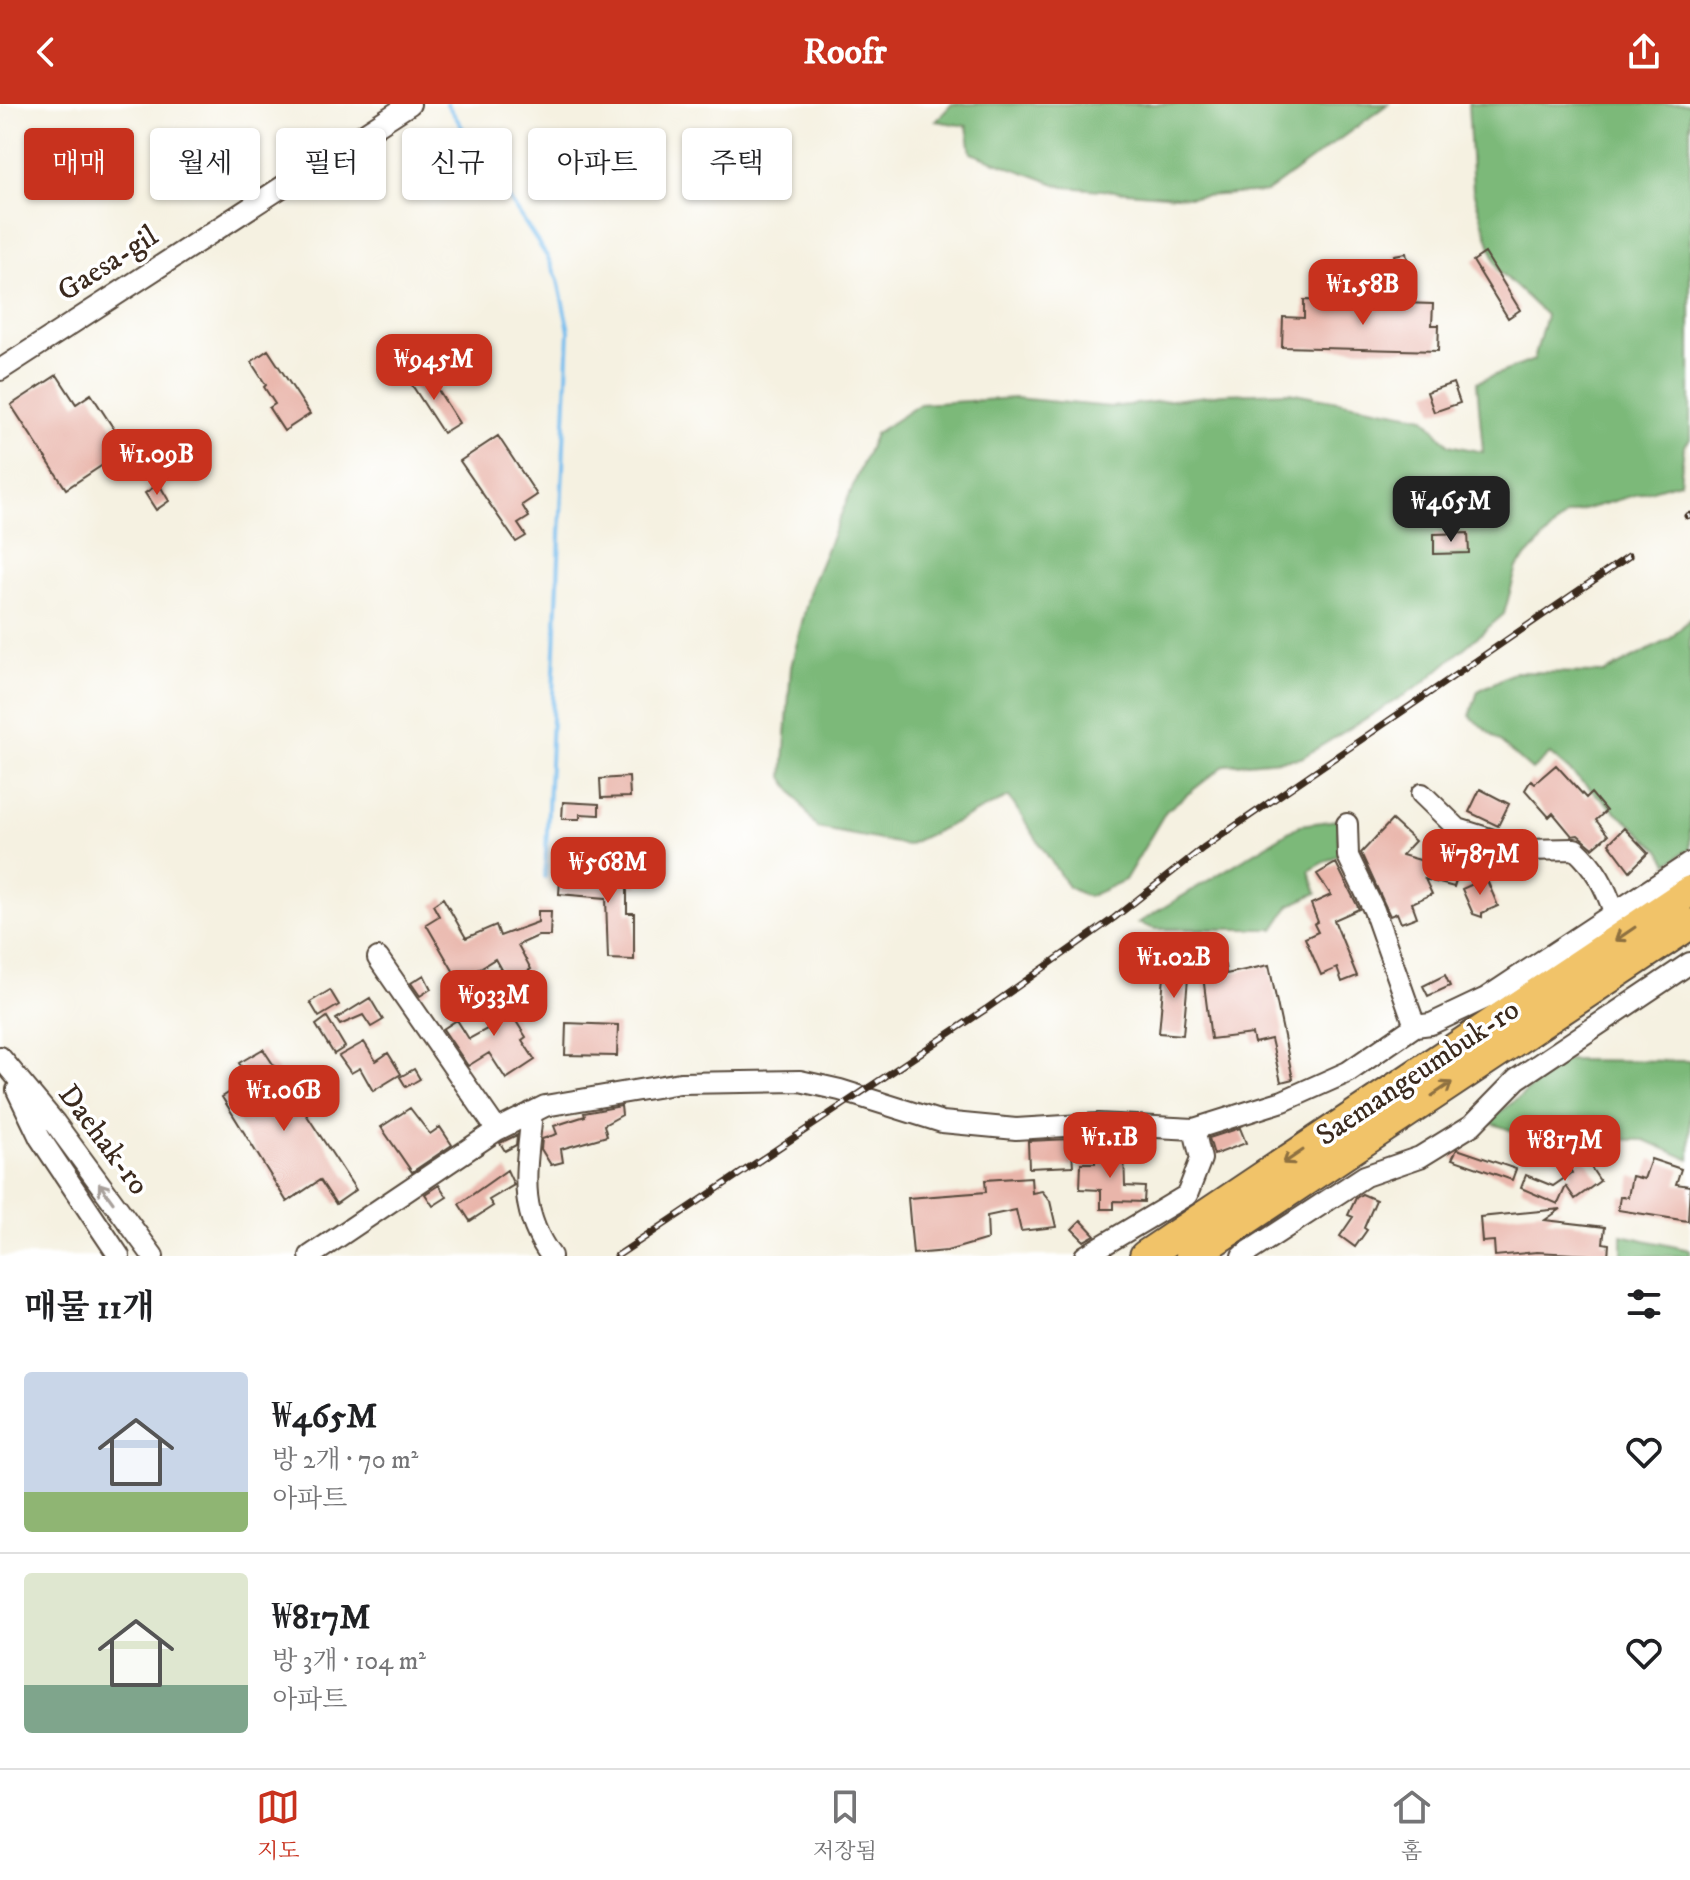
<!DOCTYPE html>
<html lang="ko">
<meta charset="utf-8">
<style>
:root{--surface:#fff;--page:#f6f6f6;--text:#202124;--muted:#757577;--line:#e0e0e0;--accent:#c8321e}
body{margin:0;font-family:"IM FELL DW Pica","Noto Serif KR",serif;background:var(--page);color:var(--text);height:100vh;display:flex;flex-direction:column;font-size:30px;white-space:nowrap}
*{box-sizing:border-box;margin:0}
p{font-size:26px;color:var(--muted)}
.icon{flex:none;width:44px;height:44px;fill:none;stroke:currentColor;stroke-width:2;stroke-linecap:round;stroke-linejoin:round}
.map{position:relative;height:1152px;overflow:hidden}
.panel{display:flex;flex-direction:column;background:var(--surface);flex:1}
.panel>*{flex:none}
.hud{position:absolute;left:24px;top:24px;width:800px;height:72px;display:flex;gap:16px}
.price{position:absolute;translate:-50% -68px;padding:0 18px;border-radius:16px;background:var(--accent);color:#fff;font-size:26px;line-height:52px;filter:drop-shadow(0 2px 4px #0008)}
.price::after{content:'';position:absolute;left:50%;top:48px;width:24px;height:18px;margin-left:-12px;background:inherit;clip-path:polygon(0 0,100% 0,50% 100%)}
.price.current{background:#222;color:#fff}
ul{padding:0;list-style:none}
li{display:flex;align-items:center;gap:24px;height:200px;padding:0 24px}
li+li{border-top:2px solid var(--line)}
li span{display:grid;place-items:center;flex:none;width:224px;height:160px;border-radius:8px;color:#555}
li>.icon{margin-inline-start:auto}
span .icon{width:96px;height:96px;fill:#fffc;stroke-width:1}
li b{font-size:34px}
h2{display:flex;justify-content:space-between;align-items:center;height:96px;padding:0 24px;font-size:34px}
.chip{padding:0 28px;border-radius:8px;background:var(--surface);box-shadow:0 2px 6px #0004;font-size:28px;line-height:72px}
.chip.current{background:var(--accent);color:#fff}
header{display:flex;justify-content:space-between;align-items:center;height:104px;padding:0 24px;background:var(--accent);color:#fff;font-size:36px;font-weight:700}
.menu{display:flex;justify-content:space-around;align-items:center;height:112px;border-top:2px solid var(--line);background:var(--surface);font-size:22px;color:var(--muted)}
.menu a{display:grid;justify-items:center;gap:4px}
.menu .current{color:var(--accent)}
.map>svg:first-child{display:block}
.forest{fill:#7bb979;stroke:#5b724c;stroke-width:2}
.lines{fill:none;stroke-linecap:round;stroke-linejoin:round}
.stream{stroke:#76bdee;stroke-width:4}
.building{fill:#e9b5aa}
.minor-casing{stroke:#57483b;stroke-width:24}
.highway-casing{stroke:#57483b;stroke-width:34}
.minor{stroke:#fff;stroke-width:20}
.highway{stroke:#f1c369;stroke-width:30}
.rail-casing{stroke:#3b2a1e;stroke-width:7}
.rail{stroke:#fff;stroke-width:4;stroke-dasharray:12;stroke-linecap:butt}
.oneway{stroke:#8d6f40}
.oneway2{stroke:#a79f9a}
.labels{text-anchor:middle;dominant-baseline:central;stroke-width:7;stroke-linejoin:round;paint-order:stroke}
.street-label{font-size:30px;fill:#3b2a1e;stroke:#fff}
</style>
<header><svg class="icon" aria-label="back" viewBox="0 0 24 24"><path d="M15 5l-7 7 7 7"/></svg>Roofr<svg class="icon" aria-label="share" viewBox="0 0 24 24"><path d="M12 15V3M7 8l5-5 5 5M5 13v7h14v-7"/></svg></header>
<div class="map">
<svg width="1690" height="1152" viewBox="0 0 1690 1152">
<rect width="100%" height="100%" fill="#fff"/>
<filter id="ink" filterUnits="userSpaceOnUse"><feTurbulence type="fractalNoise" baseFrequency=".0125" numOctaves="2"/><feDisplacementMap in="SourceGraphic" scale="16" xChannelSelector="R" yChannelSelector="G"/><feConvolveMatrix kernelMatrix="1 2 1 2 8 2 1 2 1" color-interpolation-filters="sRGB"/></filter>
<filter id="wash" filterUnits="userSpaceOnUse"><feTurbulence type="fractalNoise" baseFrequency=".006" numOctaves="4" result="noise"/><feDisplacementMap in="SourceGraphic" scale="32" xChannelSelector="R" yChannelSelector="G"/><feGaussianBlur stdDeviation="1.8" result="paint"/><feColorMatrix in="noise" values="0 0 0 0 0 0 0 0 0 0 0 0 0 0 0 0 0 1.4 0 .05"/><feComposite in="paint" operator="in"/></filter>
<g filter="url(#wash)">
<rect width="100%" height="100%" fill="#f5f1e1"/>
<path class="forest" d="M952 0H1388L1267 88 1189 93 1064 83 971 49 967 22 936 17Z
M1468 0H1690V335L1684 343 1680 378 1566 411 1517 463 1504 510 1421 581 1301 654 1225 661 1166 707 1125 776 1088 793 1068 783 1009 693 907 741 817 724 783 673 791 563 811 482 875 330 920 300 1015 294 1111 303 1223 290 1289 288 1424 313 1449 341 1483 348 1477 278 1534 256 1546 211 1498 166 1473 87Z
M1690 515V745L1668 759 1660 746 1550 650 1532 666 1470 612 1478 587 1515 568 1604 569 1670 535Z
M1338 716 1339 750 1309 767 1317 789 1290 801 1274 825H1155L1138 819 1300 721Z
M1566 956 1690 957V1056L1645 1036 1532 1034 1488 1018Z
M1622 1131 1690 1146V1152H1622Z"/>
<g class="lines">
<path class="stream" d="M447 0 548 154 558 176 569 227 545 773"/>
</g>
<g id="blocks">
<path class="building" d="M1406 149 1411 172 1399 175 1394 151Z
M1485 149 1520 206 1508 214 1473 157Z
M1304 196 1433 200 1432 221H1439L1438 247 1282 243 1283 213 1304 214Z
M268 246 310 310 284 327 269 304 275 300 264 283 266 281 251 258Z
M426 267 459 319 443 329 410 278Z
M57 271 76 300 91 290 127 345 66 385 11 301Z
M1453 279 1460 299 1434 308 1427 288Z
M498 332 537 391 522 401 529 413 518 420 526 432 516 438 460 357Z
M159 380 169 397 156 406 145 389Z
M1468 429 1469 449 1434 450V430Z
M1556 661 1586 694 1591 689 1606 707 1596 716 1608 731 1593 744 1578 731 1572 732 1553 709 1549 713 1525 686 1531 676 1535 679Z
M629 673 630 693 601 694 600 675Z
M1480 685 1509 700 1498 722 1469 708Z
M563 698 599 700V711L580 710V715H562Z
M1392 716 1415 737 1402 751 1459 767 1454 783 1425 775 1432 790 1412 799 1417 813 1401 819 1397 809 1390 812 1361 749Z
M1624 724 1648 749 1630 767 1609 739Z
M562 748H569L571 777 600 778V774H607V769L638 764V783L627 782V809H634V856L608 855 606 794 559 790Z
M1336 759 1359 805 1334 816 1357 872 1342 878 1337 864 1321 871 1305 834 1318 828 1314 820 1318 818 1311 800 1331 791 1317 770Z
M1486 774 1498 802 1482 809V813L1473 810 1462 785Z
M443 794 466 834 496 821 500 832 538 818V807H551L550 832H538L518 841 531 865 508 878 495 855 459 877 426 820 439 812 433 801Z
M1165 861 1189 863 1183 931 1159 929Z
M1225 861 1226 870 1269 861 1293 975 1281 978 1271 935 1254 939 1252 930 1211 935 1202 864Z
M424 871 431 885 420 892 411 879Z
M1445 871 1450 882 1428 892 1423 882Z
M330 886 339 901 319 913 310 898Z
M497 887 526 933 522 936 535 956 506 975 489 949 468 962 443 925 457 916 469 935 489 924 474 902Z
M370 894 383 916 371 923 363 911 340 921 336 915Z
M327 913 345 943 334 950 316 921Z
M566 919 618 921 617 952 565 951Z
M364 938 376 957 388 949 401 970 373 987 360 964 351 969 339 952Z
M263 945 356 1086 336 1100 320 1076 287 1098 222 993 250 976 239 959Z
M414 965 420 975 406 983 400 973Z
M621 1002 622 1011 604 1021 607 1032 561 1045 563 1058 551 1061 541 1045 542 1035 557 1030 554 1022 585 1012 584 1009Z
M410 1004 430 1030 440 1023 452 1041 412 1068 381 1023Z
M1240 1024 1246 1039 1214 1051 1209 1034Z
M517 1031 516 1041 505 1047 500 1039Z
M1071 1035 1073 1062 1029 1064 1028 1037Z
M1457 1045 1516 1065 1512 1076 1452 1055Z
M1124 1048 1125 1082 1145 1083 1144 1098 1114 1097V1105H1101V1086L1080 1085 1081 1059H1095V1049Z
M1584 1053 1600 1077 1575 1095 1566 1082 1558 1100 1521 1084 1526 1071 1553 1082 1572 1069 1569 1063Z
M1651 1055 1681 1065 1676 1080 1690 1082 1688 1117 1618 1106 1620 1092 1628 1093 1632 1072 1644 1075Z
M507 1066 514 1081 489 1096 493 1102 470 1117 459 1100Z
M1031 1073 1032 1089 1042 1087 1050 1097 1056 1123 1021 1127 1016 1106 987 1112 988 1135 947 1147 913 1150 908 1094 986 1088 985 1076Z
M439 1081 447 1093 433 1102 425 1090Z
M1362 1090 1376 1096 1364 1124 1367 1126 1355 1143 1340 1132 1353 1113 1348 1111 1356 1094Z
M1561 1105 1545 1116 1605 1123 1603 1139 1609 1140 1608 1152 1537 1148 1495 1152 1494 1137 1482 1138 1480 1113Z
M1081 1116 1095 1131 1084 1137 1072 1125Z"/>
</g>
</g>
<g filter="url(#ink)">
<use href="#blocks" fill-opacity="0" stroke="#57483b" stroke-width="2"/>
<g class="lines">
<defs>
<path id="minor" d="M0 266 410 0
M1422 690 1458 725 1525 746 1575 745C1596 764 1605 782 1614 808
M1347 720 1348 752 1374 806 1415 922
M378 854 497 1026
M0 953 55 1019 153 1152
M17 986 40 1034 119 1152
M532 1008C527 1064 516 1104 551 1152
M310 1152 497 1026 545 1002 680 979 800 977 840 986 942 1018 1016 1025 1098 1020 1194 1025 1283 997 1348 968 1415 922 1431 920 1486 894 1690 759
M1085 1152 1187 1091 1201 1055 1194 1025
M1242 1152 1365 1072 1420 1053 1472 1021 1517 975 1690 859"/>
<path id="highway" d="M1145 1152 1690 787
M1191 1152 1690 820"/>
</defs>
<use href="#minor" class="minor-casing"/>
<use href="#highway" class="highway-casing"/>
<use href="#minor" class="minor"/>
<use href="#highway" class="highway"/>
<defs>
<path id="rail" d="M1687 412 1690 411
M617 1152 986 905 1114 814 1203 744 1629 452"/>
</defs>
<use href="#rail" class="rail-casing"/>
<use href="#rail" class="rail"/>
</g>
<defs><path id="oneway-shaft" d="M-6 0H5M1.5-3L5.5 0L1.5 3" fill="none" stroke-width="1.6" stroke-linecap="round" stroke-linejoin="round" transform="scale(2)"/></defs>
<g class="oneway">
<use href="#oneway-shaft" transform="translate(1625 830) rotate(146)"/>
<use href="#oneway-shaft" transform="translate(1442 985) rotate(-34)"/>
<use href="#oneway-shaft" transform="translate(1293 1053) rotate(146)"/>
</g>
<use class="oneway2" href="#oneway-shaft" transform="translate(106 1089) rotate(-126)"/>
</g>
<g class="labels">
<g class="street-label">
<text transform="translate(108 160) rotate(-33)">Gaesa-gil</text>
<text transform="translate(1418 969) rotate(-34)">Saemangeumbuk-ro</text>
<text transform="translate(103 1036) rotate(53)">Daehak-ro</text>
</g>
</g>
</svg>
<b class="price" style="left:1363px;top:223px">₩1.58B</b>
<b class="price" style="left:434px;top:298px">₩945M</b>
<b class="price" style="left:157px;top:393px">₩1.09B</b>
<b class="price current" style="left:1451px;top:440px">₩465M</b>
<b class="price" style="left:1480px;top:793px">₩787M</b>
<b class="price" style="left:608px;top:801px">₩568M</b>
<b class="price" style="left:1174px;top:896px">₩1.02B</b>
<b class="price" style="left:494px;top:934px">₩933M</b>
<b class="price" style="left:284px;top:1029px">₩1.06B</b>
<b class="price" style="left:1110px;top:1076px">₩1.1B</b>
<b class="price" style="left:1565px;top:1079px">₩817M</b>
<div class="hud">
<a class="chip current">매매</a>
<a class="chip">월세</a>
<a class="chip">필터</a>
<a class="chip">신규</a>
<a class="chip">아파트</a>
<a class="chip">주택</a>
</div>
</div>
<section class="panel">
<h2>매물 11개<svg class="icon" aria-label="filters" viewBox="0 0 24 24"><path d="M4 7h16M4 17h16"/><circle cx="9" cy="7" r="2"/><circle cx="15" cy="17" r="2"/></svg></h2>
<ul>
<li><span style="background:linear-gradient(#c9d6e8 75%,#8fb573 0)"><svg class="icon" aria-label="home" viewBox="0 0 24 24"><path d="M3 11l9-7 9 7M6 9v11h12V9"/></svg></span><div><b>₩465M</b><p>방 2개 · 70 m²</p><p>아파트</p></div><svg class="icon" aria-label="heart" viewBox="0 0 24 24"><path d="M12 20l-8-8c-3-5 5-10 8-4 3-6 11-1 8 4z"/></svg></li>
<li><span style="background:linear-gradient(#dfe7d0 70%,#7fa58c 0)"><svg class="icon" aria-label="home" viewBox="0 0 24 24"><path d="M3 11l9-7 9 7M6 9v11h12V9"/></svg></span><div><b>₩817M</b><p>방 3개 · 104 m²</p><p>아파트</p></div><svg class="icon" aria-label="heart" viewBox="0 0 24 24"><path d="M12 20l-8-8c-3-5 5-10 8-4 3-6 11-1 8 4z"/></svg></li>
</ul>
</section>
<nav class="menu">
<a class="current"><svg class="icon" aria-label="map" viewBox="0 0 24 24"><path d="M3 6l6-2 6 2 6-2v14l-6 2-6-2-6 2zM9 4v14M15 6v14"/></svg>지도</a>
<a><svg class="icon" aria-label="saved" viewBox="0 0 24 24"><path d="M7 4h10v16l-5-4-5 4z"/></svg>저장됨</a>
<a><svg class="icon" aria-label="home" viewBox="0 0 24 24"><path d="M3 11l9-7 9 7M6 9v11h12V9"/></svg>홈</a>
</nav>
